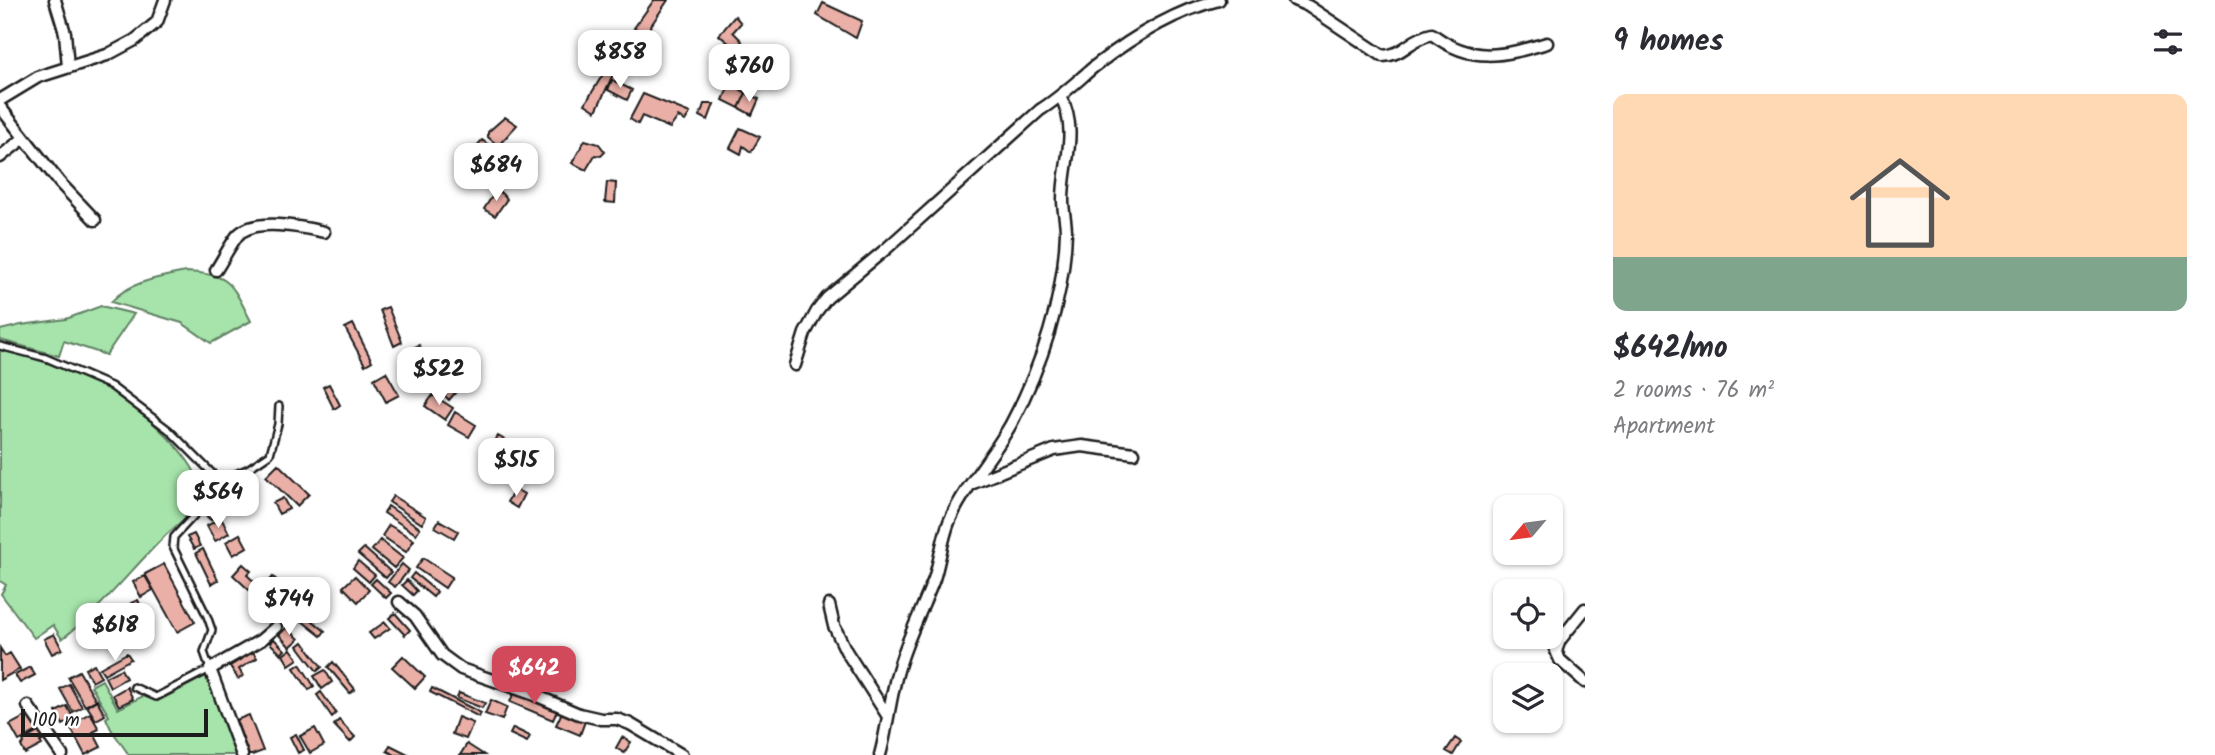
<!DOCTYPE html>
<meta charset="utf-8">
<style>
:root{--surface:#fff;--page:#f2f2f3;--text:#2b2b33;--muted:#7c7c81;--line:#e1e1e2;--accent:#d1495b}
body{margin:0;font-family:Kalam,sans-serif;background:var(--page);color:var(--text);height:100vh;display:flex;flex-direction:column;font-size:26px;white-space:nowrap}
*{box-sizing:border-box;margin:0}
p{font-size:23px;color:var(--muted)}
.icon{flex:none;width:38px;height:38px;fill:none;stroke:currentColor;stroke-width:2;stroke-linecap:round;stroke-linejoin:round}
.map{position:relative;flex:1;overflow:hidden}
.panel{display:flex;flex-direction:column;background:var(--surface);width:630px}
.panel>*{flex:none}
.needle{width:46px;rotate:241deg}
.tools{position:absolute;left:1493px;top:495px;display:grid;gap:14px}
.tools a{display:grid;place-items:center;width:70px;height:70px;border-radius:14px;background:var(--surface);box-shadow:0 2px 5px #0004;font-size:35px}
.scale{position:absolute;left:21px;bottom:18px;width:187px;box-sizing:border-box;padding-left:7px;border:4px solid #1c1c1c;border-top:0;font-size:19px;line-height:24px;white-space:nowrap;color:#1c1c1c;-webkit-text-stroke:5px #fff;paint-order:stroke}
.price{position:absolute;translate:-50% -60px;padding:0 16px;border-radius:14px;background:#fff;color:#222;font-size:23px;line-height:46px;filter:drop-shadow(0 2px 4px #0008)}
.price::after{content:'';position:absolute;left:50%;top:42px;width:21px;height:16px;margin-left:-10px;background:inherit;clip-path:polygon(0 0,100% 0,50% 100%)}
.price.current{background:var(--accent);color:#fff}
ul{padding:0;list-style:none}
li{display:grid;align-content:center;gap:14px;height:371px;padding:0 28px}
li+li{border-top:2px solid var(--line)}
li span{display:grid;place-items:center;height:217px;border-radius:14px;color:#555}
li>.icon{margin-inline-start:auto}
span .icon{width:126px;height:126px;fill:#fffc;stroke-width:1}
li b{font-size:30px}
h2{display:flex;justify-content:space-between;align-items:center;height:84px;padding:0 28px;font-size:30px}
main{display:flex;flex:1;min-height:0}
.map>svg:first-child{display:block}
.green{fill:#a6e4ab;stroke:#618064;stroke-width:2}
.building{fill:#eab0a7;stroke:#1c1c1c;stroke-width:2}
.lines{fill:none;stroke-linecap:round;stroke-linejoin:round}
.service-casing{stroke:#1c1c1c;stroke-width:10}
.minor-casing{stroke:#1c1c1c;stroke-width:15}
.service{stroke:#fff;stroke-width:5}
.minor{stroke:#fff;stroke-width:10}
</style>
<main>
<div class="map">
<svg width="1585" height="755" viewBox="0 0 1585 755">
<rect width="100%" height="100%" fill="#fff"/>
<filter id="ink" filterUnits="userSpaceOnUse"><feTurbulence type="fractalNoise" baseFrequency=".0143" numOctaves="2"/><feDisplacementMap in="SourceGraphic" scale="14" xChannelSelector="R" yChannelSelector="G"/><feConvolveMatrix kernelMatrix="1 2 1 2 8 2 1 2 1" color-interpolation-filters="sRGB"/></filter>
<g filter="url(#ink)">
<path class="green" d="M186 272C231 274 231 283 251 321L211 343 182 323 111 302C129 282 160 277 186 272Z
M101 306 134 314 106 355 64 341 59 356 0 340V330L21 325 66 319Z
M0 350C37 358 77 372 110 390 135 404 209 466 199 497 194 514 176 525 164 537 130 571 101 609 62 639L53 625 34 638 1 594 6 585 0 581Z
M208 675 239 755H129L111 729 106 718 109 716 91 686 102 680 118 709 143 696 158 701Z"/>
<path class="building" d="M654 0H668L646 33 634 28Z
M823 3 862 21 856 38 817 15Z
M735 16 741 23 733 32 742 41 736 49 719 35Z
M614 56 619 62 596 111 585 104Z
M612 80 632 90 627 100 608 90Z
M730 83 746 93 739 108 723 100Z
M746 93 759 99 752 115 739 108Z
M643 94 690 113 685 121 678 117 670 128 642 116 638 124 630 119Z
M704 104H714L708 120 700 116Z
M505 117 517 125 498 146 488 137V132Z
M740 128 760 137 751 152 743 146 741 154 730 148Z
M482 140 497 151 481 169 468 156Z
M585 140 599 144 605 152 601 156 595 155 586 170 572 163Z
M607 182 616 183 615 203 605 202Z
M497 189 507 199 495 216 484 209Z
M388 307 402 342 394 346 380 310Z
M353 324 372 361 365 365 345 328Z
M419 345 429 362 425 365 415 347Z
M386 372 399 395 386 402 374 379Z
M442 382 455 393 449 400 437 388Z
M329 384 340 405 334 409 323 387Z
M433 395 453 408 445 420 425 406Z
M455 412 476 425 469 437 448 425Z
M498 436 512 444 502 461 488 452Z
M278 464 309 494 297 506 266 476Z
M515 489 524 494 517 508 507 502Z
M393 496 426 517 422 524 389 502Z
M283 498 289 509 279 514 273 503Z
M217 503 222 508 211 520 205 515Z
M388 506 420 528 416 534 384 513Z
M221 518 229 533 215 541 207 526Z
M439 520 458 531 454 538 435 527Z
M389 525 414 540 406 552 382 536Z
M194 534 200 546 194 549 187 537Z
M240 534 247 547 233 555 226 542Z
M380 540 403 558 394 568 372 550Z
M364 548 391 572 386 578 358 554Z
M203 549 218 580 211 584 196 553Z
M423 558 452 577 445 588 416 568Z
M358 561 375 575 369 582 353 568Z
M164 564 195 622 177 632 145 574Z
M243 564 251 571 247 575 262 589 273 577 281 584 263 603 233 575Z
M402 564 409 570 395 587 388 582Z
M414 573 437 592 433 597 410 578Z
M145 576 153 590 141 597 133 582Z
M355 576 369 590 358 602 343 587Z
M376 579 391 593 386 598 371 584Z
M407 580 417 591 413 595 402 585Z
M281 590 295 603 285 614 271 601Z
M138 600 152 631 146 634 131 603Z
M301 611 325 631 321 636 297 617Z
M395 613 410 630 405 635 389 618Z
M385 622 390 628 374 639 369 633Z
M287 627 299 639 290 647 279 635Z
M54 634 62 649 52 654 44 639Z
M274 639 285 650 281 654 270 643Z
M303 642 322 667 317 671 298 646Z
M0 648 5 656 10 653 20 669 0 680Z
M291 649 298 659 289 665 283 655Z
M253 652 257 658 239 669 243 676 238 679 230 666Z
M127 653 131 659 104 674 100 668Z
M403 656 425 677 415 688 392 667Z
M333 662 355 689 350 693 328 667Z
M94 664 101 677 92 682 85 669Z
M300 664 314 686 309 690 294 668Z
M30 667 35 675 20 683 15 675Z
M121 669 126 678 110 687 105 677Z
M325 670 332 682 322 689 314 676Z
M79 671 96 700 85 706 68 677Z
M69 684 82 707 73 712 60 689Z
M127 687 133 699 119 706 113 695Z
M432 688 481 713 479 717 430 692Z
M321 692 336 713 332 717 317 695Z
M459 693 485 703 482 708 457 698Z
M514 693 557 711 553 720 510 702Z
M97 700 105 715 96 720 87 706Z
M491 700 507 707 502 720 485 714Z
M67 706 74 719 63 725 56 712Z
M562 712 585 721 580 735 556 725Z
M90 713 99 729 93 732 101 747 85 755 69 725Z
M28 715 37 731 19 741 10 725Z
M249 715 263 751 252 755H249L236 720Z
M458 717 473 723 466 739 452 734Z
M339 720 355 737 350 742 334 725Z
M315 728 324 745 310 753 300 736Z
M513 728 530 736 527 742 510 734Z
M42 730 47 739 40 742 42 745 25 754 21 746 24 743 23 740Z
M296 734 304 750 298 753 290 737Z
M622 737 631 742 624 753 616 748Z
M1455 738 1461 742 1453 755 1446 751Z
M467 744 484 755H460Z
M390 745 410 755H395L387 751Z"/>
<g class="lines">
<defs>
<path id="service" d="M0 346 46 358 111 386 169 430 212 473 216 483 214 494 174 537 173 547 207 616 212 630 204 652 210 669 156 697 134 687
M216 483 249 468 270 454 278 424 279 406"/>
<path id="minor" d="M55 0 65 33 68 67
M1294 0 1308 6 1383 56C1404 55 1409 39 1432 34 1471 64 1503 56 1547 43
M0 100 38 77 107 55 135 40 157 22 165 0
M0 107 60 183 95 220
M0 157 24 138
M216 270C223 259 229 247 237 236 252 217 303 227 324 232
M795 365 805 333 817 311 827 298 886 249 1040 110C1061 97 1077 81 1095 66 1131 38 1175 11 1219 0
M973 483 1054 450 1082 446 1134 453
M399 602 415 616 442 655 461 669 535 695 579 714 601 719H617L630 724 682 755
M829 605 834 626 846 651 887 715
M1585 609 1560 640 1556 651 1560 660 1585 682
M28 706 62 755
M242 755 210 669 261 640 276 627
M880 755C888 726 890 696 899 667 908 636 923 608 934 579 940 560 942 540 949 522 964 487 992 458 1011 424 1042 366 1064 298 1066 232 1066 221 1063 211 1063 200 1063 163 1079 133 1061 97"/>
</defs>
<use href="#service" class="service-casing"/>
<use href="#minor" class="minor-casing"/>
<use href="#service" class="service"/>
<use href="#minor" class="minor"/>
</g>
</g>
</svg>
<div class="tools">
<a><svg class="needle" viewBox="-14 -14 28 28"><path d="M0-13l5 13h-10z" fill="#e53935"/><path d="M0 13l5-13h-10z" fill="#7c7c81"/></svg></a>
<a><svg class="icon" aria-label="locate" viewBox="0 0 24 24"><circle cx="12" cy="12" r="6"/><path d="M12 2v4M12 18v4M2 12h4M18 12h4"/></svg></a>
<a><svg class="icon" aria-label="layers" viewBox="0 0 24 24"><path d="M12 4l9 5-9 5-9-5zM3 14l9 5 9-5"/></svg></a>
</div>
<div class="scale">100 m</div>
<b class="price" style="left:620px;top:90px">$858</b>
<b class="price" style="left:749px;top:104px">$760</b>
<b class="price" style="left:496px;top:203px">$684</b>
<b class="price" style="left:439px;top:407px">$522</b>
<b class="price" style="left:516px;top:498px">$515</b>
<b class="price" style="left:218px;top:530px">$564</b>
<b class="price" style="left:289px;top:637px">$744</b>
<b class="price" style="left:115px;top:663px">$618</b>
<b class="price current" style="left:534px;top:706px">$642</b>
</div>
<section class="panel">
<h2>9 homes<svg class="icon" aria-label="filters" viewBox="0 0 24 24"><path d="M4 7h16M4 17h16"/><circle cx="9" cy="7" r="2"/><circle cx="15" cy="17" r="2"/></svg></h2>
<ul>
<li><span style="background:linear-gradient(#ffd9b3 75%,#7fa58c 0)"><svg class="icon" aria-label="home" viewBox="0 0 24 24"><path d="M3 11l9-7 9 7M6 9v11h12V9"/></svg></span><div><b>$642/mo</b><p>2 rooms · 76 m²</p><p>Apartment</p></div></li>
</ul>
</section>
</main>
